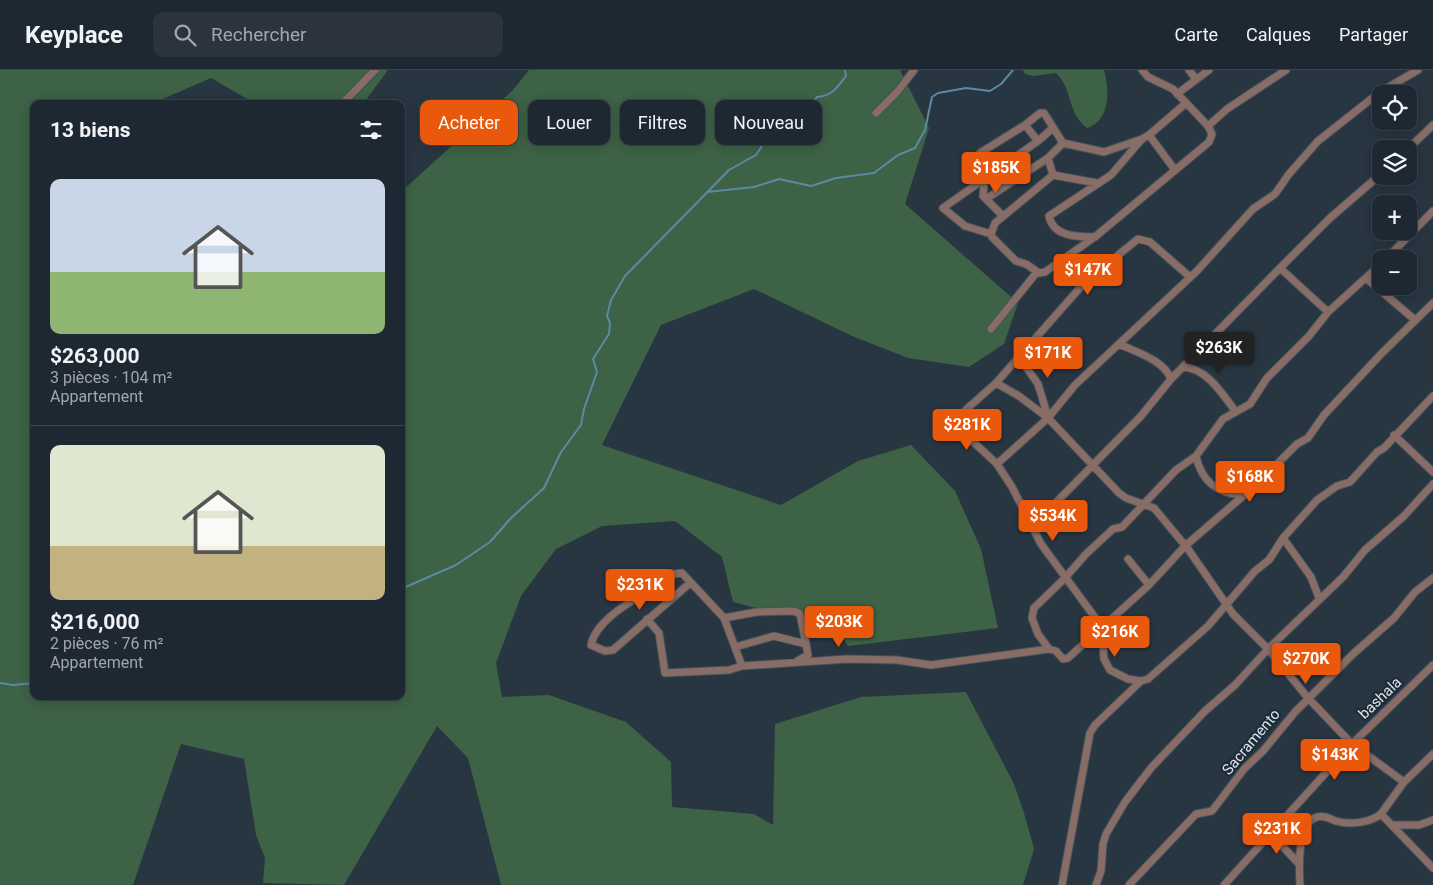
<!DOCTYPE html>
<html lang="fr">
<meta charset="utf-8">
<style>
:root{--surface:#1e2832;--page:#2b343e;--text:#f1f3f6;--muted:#a1a6ac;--line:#3c444d;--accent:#ea580c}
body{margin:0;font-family:Roboto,sans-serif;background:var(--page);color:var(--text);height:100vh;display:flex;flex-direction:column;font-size:19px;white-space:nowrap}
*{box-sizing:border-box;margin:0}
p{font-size:16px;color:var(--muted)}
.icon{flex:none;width:28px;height:28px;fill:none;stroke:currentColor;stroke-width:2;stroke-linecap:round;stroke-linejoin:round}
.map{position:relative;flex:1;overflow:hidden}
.side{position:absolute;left:30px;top:30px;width:375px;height:600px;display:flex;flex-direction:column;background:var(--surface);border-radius:10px;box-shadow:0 2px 12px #0003,0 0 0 1px var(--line)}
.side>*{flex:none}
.top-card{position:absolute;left:420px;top:30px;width:475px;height:45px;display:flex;gap:10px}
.fabs{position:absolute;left:1372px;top:15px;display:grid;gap:10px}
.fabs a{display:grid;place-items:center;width:45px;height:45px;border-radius:10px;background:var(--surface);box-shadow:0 2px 12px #0003,0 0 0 1px var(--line);font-size:25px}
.price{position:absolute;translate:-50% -42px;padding:0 11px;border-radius:5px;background:var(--accent);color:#fff;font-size:16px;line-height:32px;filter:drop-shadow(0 1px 2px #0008)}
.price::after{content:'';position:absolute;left:50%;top:30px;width:15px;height:11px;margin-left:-8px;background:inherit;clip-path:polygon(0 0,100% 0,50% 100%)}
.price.active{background:#222;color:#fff}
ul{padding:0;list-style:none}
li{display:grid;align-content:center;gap:10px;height:265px;padding:0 20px}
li+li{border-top:1px solid var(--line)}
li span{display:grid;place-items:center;height:155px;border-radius:10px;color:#555}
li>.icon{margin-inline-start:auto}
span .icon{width:90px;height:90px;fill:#fffc;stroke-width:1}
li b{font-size:21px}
h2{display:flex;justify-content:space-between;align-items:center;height:60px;padding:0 20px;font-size:21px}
.tag{padding:0 18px;border-radius:10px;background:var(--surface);box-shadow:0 2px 12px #0003,0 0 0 1px var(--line);font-size:18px;line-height:45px}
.tag.active{background:var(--accent);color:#fff}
header{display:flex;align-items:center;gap:30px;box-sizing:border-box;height:70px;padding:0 25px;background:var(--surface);border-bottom:1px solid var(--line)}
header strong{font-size:24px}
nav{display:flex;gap:28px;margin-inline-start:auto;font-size:18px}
.search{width:350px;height:45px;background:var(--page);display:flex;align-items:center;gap:12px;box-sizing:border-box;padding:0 18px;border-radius:10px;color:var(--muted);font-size:19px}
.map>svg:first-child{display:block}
.green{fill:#3d6246}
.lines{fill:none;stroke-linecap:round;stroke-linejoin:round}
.stream{stroke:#5c8aa4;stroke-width:2}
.minor-casing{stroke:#44525d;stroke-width:9}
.minor{stroke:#886c66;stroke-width:7}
.labels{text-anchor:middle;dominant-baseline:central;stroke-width:4.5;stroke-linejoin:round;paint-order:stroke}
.street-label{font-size:15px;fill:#dae3eb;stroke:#1e2c37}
</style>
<header>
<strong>Keyplace</strong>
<div class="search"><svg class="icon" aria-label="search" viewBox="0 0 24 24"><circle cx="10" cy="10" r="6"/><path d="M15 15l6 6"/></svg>Rechercher</div>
<nav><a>Carte</a><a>Calques</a><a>Partager</a></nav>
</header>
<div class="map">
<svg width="1433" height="815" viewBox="0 0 1433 815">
<rect width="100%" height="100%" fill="#283642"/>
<path class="green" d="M0 0H388L363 34H256L211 8 151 34H34V626H401V122L513 20 529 0H900L929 58 905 134 1018 233 1004 274 969 297 908 288 852 266 754 219 661 255 602 375 781 435 858 391 911 375 955 421 981 479 998 558 848 576 827 541H768L733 532 722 487 675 451 602 456 556 479 521 526 496 593 502 627 549 625 626 652 671 692 672 737 754 744 773 755 775 654 861 627 966 622 1014 714 1024 743 1034 779 1023 815H501L468 688 437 656 344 815 263 813 265 788 256 765 244 689 181 674 133 815H0Z
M1023 0H1104C1110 20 1110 51 1087 58 1066 41 1074 21 1056 3L1034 6 1025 4Z"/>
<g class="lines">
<path class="stream" d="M707 122 754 117 779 109 811 116 836 108 874 103 898 85 915 78 925 60 932 27 938 23 966 18 990 21 1001 14 1013 0
M401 519 456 495 490 472 511 448 544 418 561 382 581 355 584 339 597 302 593 289 609 264 610 253 607 246 611 230 625 206 729 100 756 85 772 61 789 54 805 33H812L817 27C832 26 837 18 846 6L845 0
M0 613 13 615 34 613"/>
<defs>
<path id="minor" d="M1142 0 1148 7 1173 19 1208 56
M1189 0 1196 9
M1177 24 1209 0
M342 34 375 0
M876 43 898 21 914 0
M1025 55 1038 71
M1063 73 1104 82 1142 69
M1408 79 1433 55
M1048 88 1053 105
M1175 100 1149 65 1185 34
M992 102 980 83 1025 55 1040 43H1044L1063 73
M982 110 984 115 983 126 1003 146
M1097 113 1053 105 995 153 991 164 992 167 1016 191 1026 194 1039 203 1045 202 1096 166 1209 72 1212 64 1208 56 1227 39 1286 0
M986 129 1048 88 1063 73
M991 164 965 156 943 138 1038 71 1053 58
M1095 167C1078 167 1053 167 1049 146L1111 105 1142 69 1149 65
M1386 189 1433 141
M1280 198 1328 242
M1367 209 1415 250
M991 259 1037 202
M1119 274C1136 282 1164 290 1171 309
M1019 287 1038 314 1048 347
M1183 297C1207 298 1223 325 1236 342
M996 313 1019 326 1048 348 1119 423 1126 428 1154 438 1188 479 1233 544 1268 579 1308 628 1352 674 1404 712
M1394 365 1433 402
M1196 386C1201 410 1217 424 1242 425
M997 394 1048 348 1075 315 1197 201 1253 139 1275 124 1289 104 1318 71 1380 22 1418 0
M1031 458 1141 346 1171 309 1280 198 1330 148 1381 104
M1283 468 1311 507 1319 528
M1128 489 1149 515
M690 513 613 580 605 581 591 575C597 544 651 522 674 504L682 503 724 548 742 596
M724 548 757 542 794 541 800 544 806 574
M647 549 659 563 665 603 729 600 742 596 847 589 897 590 931 595 1049 579 1038 564 1032 548 1034 538 1065 508 1086 484 1113 459 1122 457 1176 400 1196 386 1223 349 1250 334 1267 308 1309 266 1328 242 1381 194
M735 577 774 566 806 574 808 585 797 591
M1049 579 1056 581 1063 589 1068 588 1149 515 1185 476 1257 414 1297 374 1308 368 1324 345 1381 284 1433 233
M1141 611 1128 609 1110 600 1104 589 1102 557 1041 474 1012 417 997 394 952 352 996 313 1086 211 1138 169 1150 172 1190 207
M1433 684 1404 712 1381 744 1433 798
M1392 755H1419L1433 750
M1271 764 1299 794
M1062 815 1090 663 1095 655 1141 611 1148 609 1208 556 1255 501 1269 490 1283 468 1317 430 1337 416 1350 412 1377 382 1384 378 1433 326
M1096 815 1101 801 1103 774 1106 764 1125 732 1151 698 1205 641 1235 615 1268 579 1343 507 1365 480 1404 446 1433 414
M1129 815 1196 744 1212 741 1244 699 1263 681 1295 642 1353 584 1394 548 1415 522 1433 508
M1224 815 1352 674 1433 595
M1300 815C1299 799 1296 741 1325 747 1328 747 1332 750 1336 751 1349 755 1370 753 1381 744"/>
</defs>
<use href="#minor" class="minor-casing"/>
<use href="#minor" class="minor"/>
</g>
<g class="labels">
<g class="street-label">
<text transform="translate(1380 628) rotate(-44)">bashala</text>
<text transform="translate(1251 672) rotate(-50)">Sacramento</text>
</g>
</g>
</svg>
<div class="fabs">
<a><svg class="icon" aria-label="locate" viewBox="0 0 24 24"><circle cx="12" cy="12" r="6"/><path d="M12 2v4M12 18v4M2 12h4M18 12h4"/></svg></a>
<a><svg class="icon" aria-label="layers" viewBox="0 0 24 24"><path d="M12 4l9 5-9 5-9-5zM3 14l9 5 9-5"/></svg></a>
<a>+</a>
<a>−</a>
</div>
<b class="price" style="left:996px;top:124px">$185K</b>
<b class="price" style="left:1088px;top:226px">$147K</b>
<b class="price active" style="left:1219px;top:304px">$263K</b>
<b class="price" style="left:1048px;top:309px">$171K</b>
<b class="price" style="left:967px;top:381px">$281K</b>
<b class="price" style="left:1250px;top:433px">$168K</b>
<b class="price" style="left:1053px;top:472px">$534K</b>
<b class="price" style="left:640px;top:541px">$231K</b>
<b class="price" style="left:839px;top:578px">$203K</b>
<b class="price" style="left:1115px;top:588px">$216K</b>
<b class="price" style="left:1306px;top:615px">$270K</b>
<b class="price" style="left:1335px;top:711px">$143K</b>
<b class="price" style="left:1277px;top:785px">$231K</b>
<div class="top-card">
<a class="tag active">Acheter</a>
<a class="tag">Louer</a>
<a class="tag">Filtres</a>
<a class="tag">Nouveau</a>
</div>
<section class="side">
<h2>13 biens<svg class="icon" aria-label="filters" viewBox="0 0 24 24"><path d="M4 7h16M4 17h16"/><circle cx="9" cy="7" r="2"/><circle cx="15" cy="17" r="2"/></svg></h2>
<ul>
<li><span style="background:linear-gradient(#c9d6e8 60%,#8fb573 0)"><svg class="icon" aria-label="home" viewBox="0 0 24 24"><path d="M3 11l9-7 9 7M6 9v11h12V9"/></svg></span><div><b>$263,000</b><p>3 pièces · 104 m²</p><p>Appartement</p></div></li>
<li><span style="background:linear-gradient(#dfe7d0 65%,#c2b280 0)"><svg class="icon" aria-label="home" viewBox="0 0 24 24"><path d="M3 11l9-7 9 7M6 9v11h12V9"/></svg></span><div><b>$216,000</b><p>2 pièces · 76 m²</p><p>Appartement</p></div></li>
</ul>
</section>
</div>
